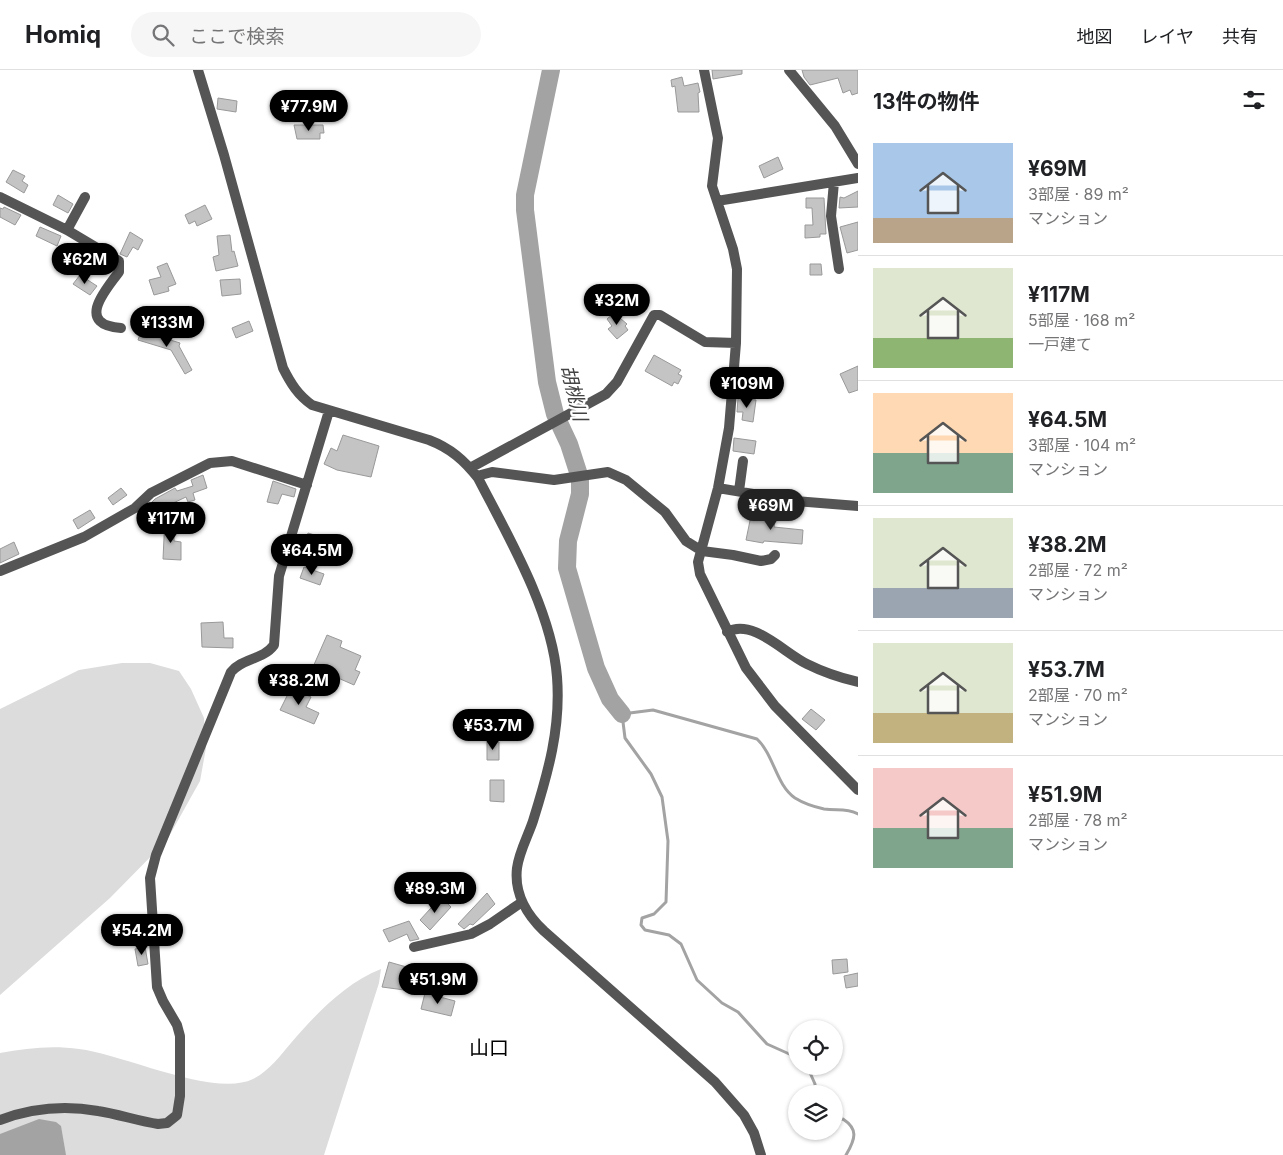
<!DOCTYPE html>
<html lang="ja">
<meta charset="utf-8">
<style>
:root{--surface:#fff;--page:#f6f6f6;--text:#202124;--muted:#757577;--line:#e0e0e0;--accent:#000}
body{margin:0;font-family:Inter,"Noto Sans JP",sans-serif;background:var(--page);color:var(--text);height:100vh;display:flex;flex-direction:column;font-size:19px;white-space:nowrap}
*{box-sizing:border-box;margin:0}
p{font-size:16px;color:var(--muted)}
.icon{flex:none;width:28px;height:28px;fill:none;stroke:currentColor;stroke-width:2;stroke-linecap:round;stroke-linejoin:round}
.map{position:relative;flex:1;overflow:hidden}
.side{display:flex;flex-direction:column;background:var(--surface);width:425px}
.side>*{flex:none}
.buttons{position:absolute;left:788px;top:950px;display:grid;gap:10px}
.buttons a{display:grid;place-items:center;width:55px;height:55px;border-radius:50%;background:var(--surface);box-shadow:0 1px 4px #0004;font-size:25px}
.price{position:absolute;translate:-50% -42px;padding:0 11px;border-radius:18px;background:var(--accent);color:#fff;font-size:16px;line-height:32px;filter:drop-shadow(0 1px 2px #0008)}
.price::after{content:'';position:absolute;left:50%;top:30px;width:15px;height:11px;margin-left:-8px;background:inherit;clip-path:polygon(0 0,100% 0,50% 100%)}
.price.current{background:#222;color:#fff}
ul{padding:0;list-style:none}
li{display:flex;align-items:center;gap:15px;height:125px;padding:0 15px}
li+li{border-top:1px solid var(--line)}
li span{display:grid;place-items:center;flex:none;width:140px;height:100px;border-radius:0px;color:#555}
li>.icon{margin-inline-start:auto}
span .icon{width:60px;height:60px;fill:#fffc;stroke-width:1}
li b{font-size:21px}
h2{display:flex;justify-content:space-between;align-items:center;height:60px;padding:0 15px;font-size:21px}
header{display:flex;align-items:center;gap:30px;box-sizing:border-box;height:70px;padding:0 25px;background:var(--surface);border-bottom:1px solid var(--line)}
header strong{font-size:24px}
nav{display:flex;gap:28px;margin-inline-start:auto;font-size:18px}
.search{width:350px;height:45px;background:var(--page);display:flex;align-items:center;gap:12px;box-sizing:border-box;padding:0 18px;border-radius:28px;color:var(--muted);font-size:19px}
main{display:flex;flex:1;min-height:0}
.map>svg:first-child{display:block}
.green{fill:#dcdcdc}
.water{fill:#a3a3a3}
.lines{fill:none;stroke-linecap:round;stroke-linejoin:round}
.stream{stroke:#a3a3a3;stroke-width:3}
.river{stroke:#a3a3a3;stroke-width:18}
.building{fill:#c4c4c4;stroke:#999}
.minor{stroke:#555;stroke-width:10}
.labels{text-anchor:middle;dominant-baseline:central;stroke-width:4.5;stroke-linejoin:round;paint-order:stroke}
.water-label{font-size:19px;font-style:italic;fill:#444;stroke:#fff}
.quarter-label{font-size:20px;fill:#000;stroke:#fff}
</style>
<header>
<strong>Homiq</strong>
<div class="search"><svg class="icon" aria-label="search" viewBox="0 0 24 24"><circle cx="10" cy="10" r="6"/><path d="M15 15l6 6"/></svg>ここで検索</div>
<nav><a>地図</a><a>レイヤ</a><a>共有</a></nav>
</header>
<main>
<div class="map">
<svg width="858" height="1085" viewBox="0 0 858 1085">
<rect width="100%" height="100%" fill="#fff"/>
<path class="green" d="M122 593H150L179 601 191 619 204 648 206 678 200 711 167 770 110 828 0 925V639L79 600Z
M381 899 379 913 324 1085H0V983C26 978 53 975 79 979 123 984 214 1028 253 1009 269 1001 280 986 291 973 317 943 344 914 381 899Z"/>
<path class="water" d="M39 1049 56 1052 61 1056 66 1085H0V1064Z"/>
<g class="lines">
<path class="stream" d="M796 987 767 974 738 942 722 933 697 910 681 874 669 865 645 860 641 855 642 848 654 844 666 832 668 771 662 727 651 704 625 668 622 644 653 640 757 669C774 685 776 715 795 728 803 733 815 737 824 739 837 741 846 738 858 744
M807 996 815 1014V1024
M834 1051 843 1049C858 1059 856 1068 846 1085"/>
<path class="river" d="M551 0 525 125V140L547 312 555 344 569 374 580 408V424L568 471 567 498 596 598 610 629 622 644"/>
</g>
<path class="building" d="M712 0H742V4L713 9Z
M802 0H858V23L852 25 850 20 843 23 838 8 810 15 804 7Z
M682 7 684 16 698 13 700 22 698 23 699 42H678L675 16 672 17 671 10Z
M218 28 237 31 236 42 217 39Z
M294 55H323L324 63H320V69H297Z
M778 87 783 99 764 108 759 96Z
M13 100 25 106 22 111 28 115 24 123 6 112Z
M858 121V137L839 138 840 127 844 128Z
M58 125 73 134 68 143 53 135Z
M806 128H824L826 164H820V167L805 168V155H813L812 138H806Z
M205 135 212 149 197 156 195 151 189 154 185 145Z
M4 137 21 145 15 155 0 147V138L3 139Z
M858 152V180L847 183 840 157Z
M40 157 61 166 57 176 36 166Z
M130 162 143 170 138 180 133 177 127 187 120 184Z
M230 165 232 182 234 181 238 196 216 201 213 187 219 185 217 166Z
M167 193 176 214 168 217 169 221 154 225 149 210 161 207 157 197Z
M810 194H821L822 205H810Z
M80 205 97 216 90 225 73 214Z
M240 209 241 224 222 226 220 210Z
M614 243 627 254 625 256 628 260 617 269 608 259 612 256 607 249Z
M249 251 253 261 236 268 232 258Z
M141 261 180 273 179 276 192 300 185 304 171 280 138 270Z
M654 285 681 300 678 304 682 306 678 314 674 312 672 316 645 301Z
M858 296V320L849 323 840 304Z
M738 328 756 330 753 352 742 350 743 342H737Z
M343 365 379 376 371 407 337 400 324 394 331 378 337 381Z
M734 368 756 371 754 384 733 381Z
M203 405 207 418 193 423 195 430 188 432 186 427 154 442 150 434 155 429 175 418 177 421 193 416 191 410Z
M273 411 296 419 294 427 282 424 278 434 267 432Z
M121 418 127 425 113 435 108 428Z
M90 440 95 448 78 459 73 450Z
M752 441 776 446 774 457 803 460 802 474 764 471 763 473 746 470Z
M165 447 174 461V471L181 472V490L163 489Z
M308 463 334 471 330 483 304 474Z
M14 472 19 484 0 493V479Z
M304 497 324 504 320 515 300 508Z
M223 552 224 568H233V578L202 577 201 553Z
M327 565 342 571 340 577 361 586 355 600 360 602 354 615 313 597Z
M291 618 311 627 306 637 319 643 314 654 280 640Z
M811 639 825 650 816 660 802 649Z
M487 672H499V690H487Z
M490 710H504V732L490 731Z
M487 823 495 834 473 855 470 854 464 859 458 854Z
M441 827 451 837 430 860 420 850Z
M409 851 419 869 410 871 407 864 389 872 383 860Z
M145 877 148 894 138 896 135 879Z
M847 889 848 902 833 904 832 890Z
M389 892 417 900 412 921 382 917Z
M858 903V916L846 918 844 906Z
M425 923 455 931 451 946 421 939Z"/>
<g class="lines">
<path class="minor" d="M198 0 224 85 283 298C291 314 298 325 312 335L429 370C450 378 464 390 478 408 508 466 552 541 557 607 561 658 548 703 533 751 528 766 519 782 517 798 514 823 527 845 544 861L715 1012 744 1045 754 1063 761 1085
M704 0 718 68 712 116 733 179 737 199 736 273 729 358 718 418 698 492 700 504 746 598 775 636 858 720
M789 0 835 56 858 94
M834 112 831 146 839 199
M0 127 67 160 119 191V202C105 220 75 255 121 258
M717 131 858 108
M67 160 85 127
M470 398 606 324 617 312 654 245H660L705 272 736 273
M477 406 492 402 554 410 608 402 626 410 665 442 686 471 702 481 733 485 761 491 771 489 775 485
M718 418 795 431 858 436
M739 421 743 391
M0 501 84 467 135 438 151 423 210 393 232 391 307 415
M727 562C753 548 784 583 807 594 823 602 841 608 858 612
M414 877 471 864 490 854 522 832
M0 1050C32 1038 64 1035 98 1041 118 1044 138 1051 158 1054L167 1053 177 1045 180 1026V966L177 955 163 931 157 917 150 808 156 785 231 602C242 588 263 590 274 575L279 506 329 341"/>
</g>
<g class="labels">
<g class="water-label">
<text transform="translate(574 323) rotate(76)">胡桃川</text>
</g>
<g class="quarter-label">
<text x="489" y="978">山口</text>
</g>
</g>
</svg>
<div class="buttons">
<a><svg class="icon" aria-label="locate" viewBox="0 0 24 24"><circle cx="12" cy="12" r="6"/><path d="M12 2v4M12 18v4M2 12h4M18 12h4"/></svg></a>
<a><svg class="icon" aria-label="layers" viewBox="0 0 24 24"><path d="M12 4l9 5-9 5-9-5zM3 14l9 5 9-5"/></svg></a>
</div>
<b class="price" style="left:309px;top:62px">¥77.9M</b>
<b class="price" style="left:85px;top:215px">¥62M</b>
<b class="price" style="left:617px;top:256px">¥32M</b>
<b class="price" style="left:167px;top:278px">¥133M</b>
<b class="price" style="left:747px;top:339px">¥109M</b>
<b class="price current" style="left:771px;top:461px">¥69M</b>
<b class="price" style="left:171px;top:474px">¥117M</b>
<b class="price" style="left:312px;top:506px">¥64.5M</b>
<b class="price" style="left:299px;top:636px">¥38.2M</b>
<b class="price" style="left:493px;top:681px">¥53.7M</b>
<b class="price" style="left:435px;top:844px">¥89.3M</b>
<b class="price" style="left:142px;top:886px">¥54.2M</b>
<b class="price" style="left:438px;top:935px">¥51.9M</b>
</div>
<section class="side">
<h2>13件の物件<svg class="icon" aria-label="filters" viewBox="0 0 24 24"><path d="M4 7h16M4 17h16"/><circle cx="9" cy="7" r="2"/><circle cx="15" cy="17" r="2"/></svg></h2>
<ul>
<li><span style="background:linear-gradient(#a9c7e8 75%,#b9a48a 0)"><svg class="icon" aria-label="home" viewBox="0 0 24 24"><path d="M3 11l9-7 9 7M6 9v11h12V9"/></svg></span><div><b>¥69M</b><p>3部屋 · 89 m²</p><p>マンション</p></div></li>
<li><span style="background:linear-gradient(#dfe7d0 70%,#8fb573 0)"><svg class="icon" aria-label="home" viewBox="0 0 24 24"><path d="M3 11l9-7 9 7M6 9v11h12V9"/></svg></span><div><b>¥117M</b><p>5部屋 · 168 m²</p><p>一戸建て</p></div></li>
<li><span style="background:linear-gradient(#ffd9b3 60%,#7fa58c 0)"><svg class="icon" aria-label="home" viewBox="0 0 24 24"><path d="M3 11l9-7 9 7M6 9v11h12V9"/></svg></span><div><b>¥64.5M</b><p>3部屋 · 104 m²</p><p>マンション</p></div></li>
<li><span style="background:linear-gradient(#dfe7d0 70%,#9aa5b1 0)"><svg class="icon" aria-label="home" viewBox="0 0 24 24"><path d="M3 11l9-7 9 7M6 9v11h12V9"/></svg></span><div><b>¥38.2M</b><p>2部屋 · 72 m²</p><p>マンション</p></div></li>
<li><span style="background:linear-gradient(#dfe7d0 70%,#c2b280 0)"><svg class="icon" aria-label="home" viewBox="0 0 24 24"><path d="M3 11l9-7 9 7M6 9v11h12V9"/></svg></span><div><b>¥53.7M</b><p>2部屋 · 70 m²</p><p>マンション</p></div></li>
<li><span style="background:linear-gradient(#f6c9c9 60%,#7fa58c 0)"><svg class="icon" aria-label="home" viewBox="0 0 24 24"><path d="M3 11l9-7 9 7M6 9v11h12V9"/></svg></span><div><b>¥51.9M</b><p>2部屋 · 78 m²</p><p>マンション</p></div></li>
</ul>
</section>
</main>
